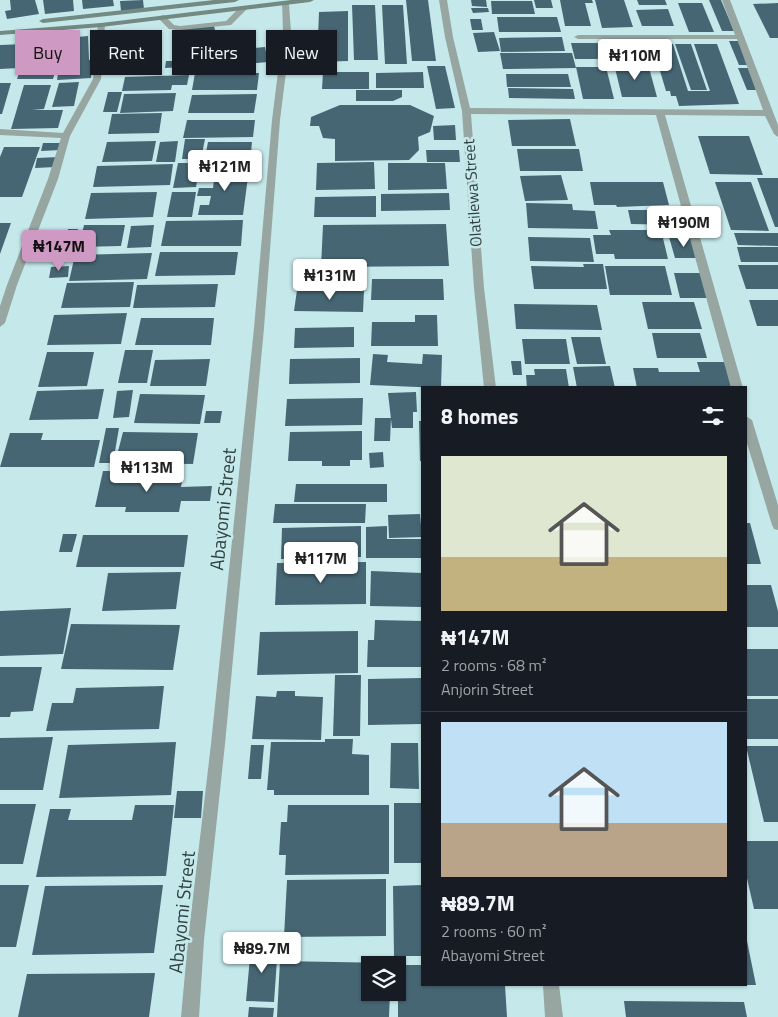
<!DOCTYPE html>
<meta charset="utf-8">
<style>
:root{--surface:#171b24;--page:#20242c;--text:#f1f3f6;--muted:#9ea1a6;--line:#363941;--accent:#ce99c2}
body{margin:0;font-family:"Titillium Web",sans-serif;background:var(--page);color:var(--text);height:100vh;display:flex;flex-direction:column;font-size:19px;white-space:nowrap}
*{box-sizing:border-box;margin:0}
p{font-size:16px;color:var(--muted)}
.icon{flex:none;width:28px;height:28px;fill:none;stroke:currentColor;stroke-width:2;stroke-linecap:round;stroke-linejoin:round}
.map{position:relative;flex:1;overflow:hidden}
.side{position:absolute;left:421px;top:386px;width:326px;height:600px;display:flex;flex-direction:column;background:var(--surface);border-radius:0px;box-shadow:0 1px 4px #0004}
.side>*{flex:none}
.banner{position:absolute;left:15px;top:30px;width:331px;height:45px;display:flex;gap:10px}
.controls{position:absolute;left:361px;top:956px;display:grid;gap:10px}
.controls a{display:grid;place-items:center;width:45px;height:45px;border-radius:0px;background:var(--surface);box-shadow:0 1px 4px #0004;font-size:25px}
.price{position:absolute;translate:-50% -42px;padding:0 11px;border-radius:5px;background:#fff;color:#222;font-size:16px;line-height:32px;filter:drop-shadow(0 1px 2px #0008)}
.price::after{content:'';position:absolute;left:50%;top:30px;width:15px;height:11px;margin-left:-8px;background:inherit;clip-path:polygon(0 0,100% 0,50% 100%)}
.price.current{background:var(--accent);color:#111}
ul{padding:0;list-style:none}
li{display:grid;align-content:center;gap:10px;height:265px;padding:0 20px}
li+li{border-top:1px solid var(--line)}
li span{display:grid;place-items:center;height:155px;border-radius:0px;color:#555}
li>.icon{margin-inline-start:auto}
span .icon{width:90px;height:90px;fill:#fffc;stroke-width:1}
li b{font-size:21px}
h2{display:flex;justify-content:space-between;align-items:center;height:60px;padding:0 20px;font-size:21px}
.tag{padding:0 18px;border-radius:0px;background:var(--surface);box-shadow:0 1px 4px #0004;font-size:18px;line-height:45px}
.tag.current{background:var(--accent);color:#111}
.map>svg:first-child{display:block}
.building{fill:#476674}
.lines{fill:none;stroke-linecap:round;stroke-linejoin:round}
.service{fill:#97a6a1;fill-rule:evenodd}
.minor{fill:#97a6a1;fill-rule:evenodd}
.secondary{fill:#738a82;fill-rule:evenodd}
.labels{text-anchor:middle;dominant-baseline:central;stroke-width:5;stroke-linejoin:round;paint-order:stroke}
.far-street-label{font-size:16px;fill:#314041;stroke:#c5e9eb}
.street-label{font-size:19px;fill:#314041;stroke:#c5e9eb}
</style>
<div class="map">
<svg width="778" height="1017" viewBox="0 0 778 1017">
<rect width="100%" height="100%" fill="#c5e9eb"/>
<path class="building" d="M10 0H35L39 14 7 19 5 11 11 10Z
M43 0H73L74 11 45 14Z
M82 0H113L114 6 83 9Z
M143 0 144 9 121 11 120 1Z
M406 0H428L436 61H412Z
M471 0H486L487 7 472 6Z
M534 0H551L553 8H536Z
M560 0H592L593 3H585L591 26H565Z
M595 0H624L633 27 602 28Z
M637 0H665L667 5H639Z
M709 0H721L734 31H722Z
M491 1H532L535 14H492Z
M678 3H702L714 32H689Z
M778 3V38H770L753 4Z
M352 5H375L378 60H354Z
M382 5H403L407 64H385Z
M471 8H488L489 12 473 13Z
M668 9 674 26H642L636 10Z
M348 11V61L317 62 319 12Z
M497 17H557L561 32H499Z
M470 19H481L483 30H472Z
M214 26 219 46 177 50 173 30Z
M494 32 500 51 478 52 473 33Z
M88 36 89 60 93 59 91 78 57 80 60 61H64L66 38Z
M562 37 565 51 501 52 499 38Z
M31 38H65L53 79H17Z
M729 41H739L749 65H739Z
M571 43H637L641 59H575Z
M25 44 19 68 0 69V45Z
M652 44H673L688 91H710L694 44H717L739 104 679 106 676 96H671L670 91H666Z
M675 44H691L707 90H691Z
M265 47 268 62 247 64 244 49Z
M228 49 230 64 209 66 207 51Z
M500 53H572L576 68 503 69Z
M166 61H184L183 67 165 68Z
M147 62H155L154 70H145Z
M614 64H648L657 97H622Z
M427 66H445L455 108 436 109Z
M576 67H606L614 99H583Z
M738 68H748L757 90H747Z
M323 72H369V89H322Z
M423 72 424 88H376V73Z
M195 73H259L257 90H192Z
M506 74H568L571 87H507Z
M189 75 187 85H172L171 90 122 91 125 77Z
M79 82 74 106 52 107 59 83Z
M0 83H11L2 114H0Z
M24 85H51L44 109 32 110H63L58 128 11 129Z
M508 88 573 89 575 99 509 98Z
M356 90H402V97L393 101H356Z
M108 92H122L117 112H103Z
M176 93 173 111 120 113 124 94Z
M257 94 254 113H188L192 95Z
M340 105H410L434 116 430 132 418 137 419 150 409 160 335 161V139L323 138 319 126H310L311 117Z
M162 113 159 133 108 134 112 114Z
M570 119 576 146H512L508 120Z
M187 120H255L253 137 183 138Z
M455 125 456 140H434L433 126Z
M698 136H749L763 175 710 174Z
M185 139H205L201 159H182Z
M156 141 152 161 102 162 107 142Z
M178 141 175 162H156L160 142Z
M208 142H252L250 163H204Z
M43 143H63L61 150 41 151Z
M4 147H40L22 197H0V157Z
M517 149H579L583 171H520Z
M426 150H459L460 162H427Z
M59 157 56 167 35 168 37 158Z
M374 162 375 189 316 190 317 163Z
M178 163H200L196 187 173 188Z
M388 163H445L447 189 388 190Z
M173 164 170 185 93 187 97 166Z
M206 169H249L243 215H198L200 205H209L211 196H197L199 188H213L214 180H204Z
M561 175 568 200 525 201 520 176Z
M757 178H778V227H775Z
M590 182H663L669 205 617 207 616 205H594Z
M715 182H751L769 231 731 230Z
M157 192 153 217 85 219 91 193Z
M172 192H196L192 217H167Z
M449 193 450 210 381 211V194Z
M376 196V217H314L315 197Z
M526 203 572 204 573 210 595 211 598 229 528 228Z
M628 210H676L680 225 631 224Z
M243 220 241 246H161L166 221Z
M0 223H11L0 254Z
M446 224 449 266 321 267 323 225Z
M84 225H125L121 246 79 247Z
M154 225 151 247 127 248 131 226Z
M68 229H78L74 245 64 246Z
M609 230H661L668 259H615L614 254H596L593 235H611Z
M734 233H778V246L738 245Z
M528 237 590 238 594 262 530 261Z
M669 237H692L698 258H675Z
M737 247H778V262H741Z
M160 252H238L235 275 155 276Z
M152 253 147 279 69 281 75 255Z
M583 264H603L607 289H534L531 266 584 267Z
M738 265H778V289H746Z
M69 266 68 277 49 278 51 267Z
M605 266H665L672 295H610Z
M674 273H700L707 298H680Z
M372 279H443L444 300H371Z
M134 282 130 307 61 308 67 283Z
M218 284 215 307 133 308 137 285Z
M297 290H364L363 312 294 311Z
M749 300H778V326H757Z
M642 302H694L702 329H648Z
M514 304 597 305 602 330 516 329Z
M127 313 121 344 47 345 54 315Z
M415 315H437L438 346H371L372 322H415Z
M141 318H214L211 345H135Z
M354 327V347L294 348 295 328Z
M652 333H700L707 358H657Z
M571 337H600L606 364H577Z
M522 339H566L570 364H525Z
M125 350H153L147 383H118Z
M47 352H94L87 386 38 387Z
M373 354 388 355 387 362 422 364 423 354 442 355 441 388 370 385Z
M360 358V383L289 384 290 359Z
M210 359 206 386H150L155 360Z
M511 361H521L522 375H513Z
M697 362H726L733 388H637L633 368H658L659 372H700Z
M610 366 615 388H577L573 367Z
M534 369H566L569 388H527L526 375H535Z
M104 389 98 419 29 420 37 391Z
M133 390 129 417 113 418 117 391Z
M416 392 417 412H413V428H392L388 393Z
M140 394 205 395 200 424 134 423Z
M363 398 362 425 285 426 287 399Z
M206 411H222L220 423H204Z
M375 418H391L390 441H374Z
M419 421H422V461H420Z
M106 428H119L113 463H99Z
M362 431V460H350V466H322V461H288L290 432Z
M123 432 198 433 193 464 115 463Z
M10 433H43L41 440H100L94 467H0Z
M383 452 384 467 370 468 369 453Z
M103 471H133L132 476H183L181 487 212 486 210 501H181L179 512H125L126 507H95Z
M296 484H387V502H294Z
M275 504H366L365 523H273Z
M420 514 422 537 389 538 388 515Z
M746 523H750L761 564H746Z
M217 525H225L223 547H215Z
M361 526V557L281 559 282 528Z
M387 526V539H422V558H366V527Z
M63 534H77L72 552H59Z
M83 535H188L184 567H76Z
M366 562V604L275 605 277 563Z
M371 571 422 573V607L370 606Z
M181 572 176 609 102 611 108 573Z
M746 585H771L778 611V627H746Z
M71 608 63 654 0 656V611Z
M375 620 422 621V667H367L368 640H374Z
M71 624 180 625 173 670 61 669Z
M358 631V673L257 675 260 632Z
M746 649H778V696H746Z
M0 667H42L33 711 11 712 10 717H0Z
M335 675H361L360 736H333Z
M422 678V724L368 725V679Z
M164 686 159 729 46 731 52 703H73L76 688Z
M277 691H295V696L323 697 321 740 252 739 256 696 276 697Z
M746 699H778V739H746Z
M53 737 43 790H0V738Z
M325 739H353L352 754 369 755V795H274V790H267L271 742H325Z
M176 742 171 795 59 798 68 745Z
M391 743H418L419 789 390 788Z
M251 745H264L261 779H248Z
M746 746H778V822H764Z
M177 791H203L201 818H174Z
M394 803H422V863H394Z
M0 804H36L23 864H0Z
M135 805H174L166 876 36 877 50 809H71L68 820H132Z
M288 805H389V874L285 875 286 855H279L281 822H287Z
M746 841H778V909H754L746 874Z
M386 879V936L284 937 287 880Z
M0 885H29L16 947H0Z
M163 885 154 953 32 955 45 886Z
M422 885V956H394L393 886Z
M746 941H747L756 985H746Z
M251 946H278L274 1002 246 1001Z
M280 961 390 963V965H370V992H390L389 1017H277Z
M398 965H422V985H505L507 1017H398Z
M155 973 149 1017H18L27 974Z
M624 1001 744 1002 747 1017H626Z
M249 1007 274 1008 273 1017H248Z"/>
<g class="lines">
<path class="service" d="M241 6 248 8 231 25 180 30 169 29 157 17 164 15 174 25 180 26 226 21Z"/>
<path class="minor" d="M439 0H447L453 37 470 108 763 110 737 39H578L574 37 578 35H735L722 0H730L778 125V137L774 134 765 116 665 115 743 388H731L656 115 471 114 484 288 496 388H484L474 288 462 111 445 37Z
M282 2 289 4 291 32 280 120 264 328 225 744 204 940 199 1017H181L188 940 211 744 254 328 272 120 283 32Z
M98 23 105 25 101 79 70 136 58 179 17 285 5 323 0 327V306L7 285 48 179 61 138 0 135V129L63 133 93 79Z
M746 416 752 420 778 505V530L774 529 772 525 746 440Z
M543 985H559L563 1017H545Z"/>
<path class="secondary" d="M214 0H239L235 2 43 23 39 21 43 19Z
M291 0H314L310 2 101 27 0 35V31L101 23Z"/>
</g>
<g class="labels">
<g class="far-street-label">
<text transform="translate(472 193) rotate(-94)">Olatilewa Street</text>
</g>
<g class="street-label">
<text transform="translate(222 509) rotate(-84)">Abayomi Street</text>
<text transform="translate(181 912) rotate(-84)">Abayomi Street</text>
</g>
</g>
</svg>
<div class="controls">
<a><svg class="icon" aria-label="layers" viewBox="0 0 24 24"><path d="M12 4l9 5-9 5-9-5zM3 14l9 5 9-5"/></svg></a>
</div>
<b class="price" style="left:635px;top:81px">₦110M</b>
<b class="price" style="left:225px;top:192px">₦121M</b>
<b class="price" style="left:684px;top:248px">₦190M</b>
<b class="price current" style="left:59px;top:272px">₦147M</b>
<b class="price" style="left:330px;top:301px">₦131M</b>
<b class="price" style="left:147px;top:493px">₦113M</b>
<b class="price" style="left:321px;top:584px">₦117M</b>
<b class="price" style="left:262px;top:974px">₦89.7M</b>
<div class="banner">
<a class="tag current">Buy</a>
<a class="tag">Rent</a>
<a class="tag">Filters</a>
<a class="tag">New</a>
</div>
<section class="side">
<h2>8 homes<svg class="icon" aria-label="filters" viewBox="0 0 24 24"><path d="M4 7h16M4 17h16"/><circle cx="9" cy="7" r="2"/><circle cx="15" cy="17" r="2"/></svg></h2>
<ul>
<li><span style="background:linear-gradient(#dfe7d0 65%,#c2b280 0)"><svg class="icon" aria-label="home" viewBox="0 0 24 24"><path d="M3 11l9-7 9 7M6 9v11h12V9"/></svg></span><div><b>₦147M</b><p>2 rooms · 68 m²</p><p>Anjorin Street</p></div></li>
<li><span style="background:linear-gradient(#bfe0f5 65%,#b9a48a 0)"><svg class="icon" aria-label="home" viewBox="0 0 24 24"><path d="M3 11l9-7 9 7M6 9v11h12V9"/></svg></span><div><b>₦89.7M</b><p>2 rooms · 60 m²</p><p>Abayomi Street</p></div></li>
</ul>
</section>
</div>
